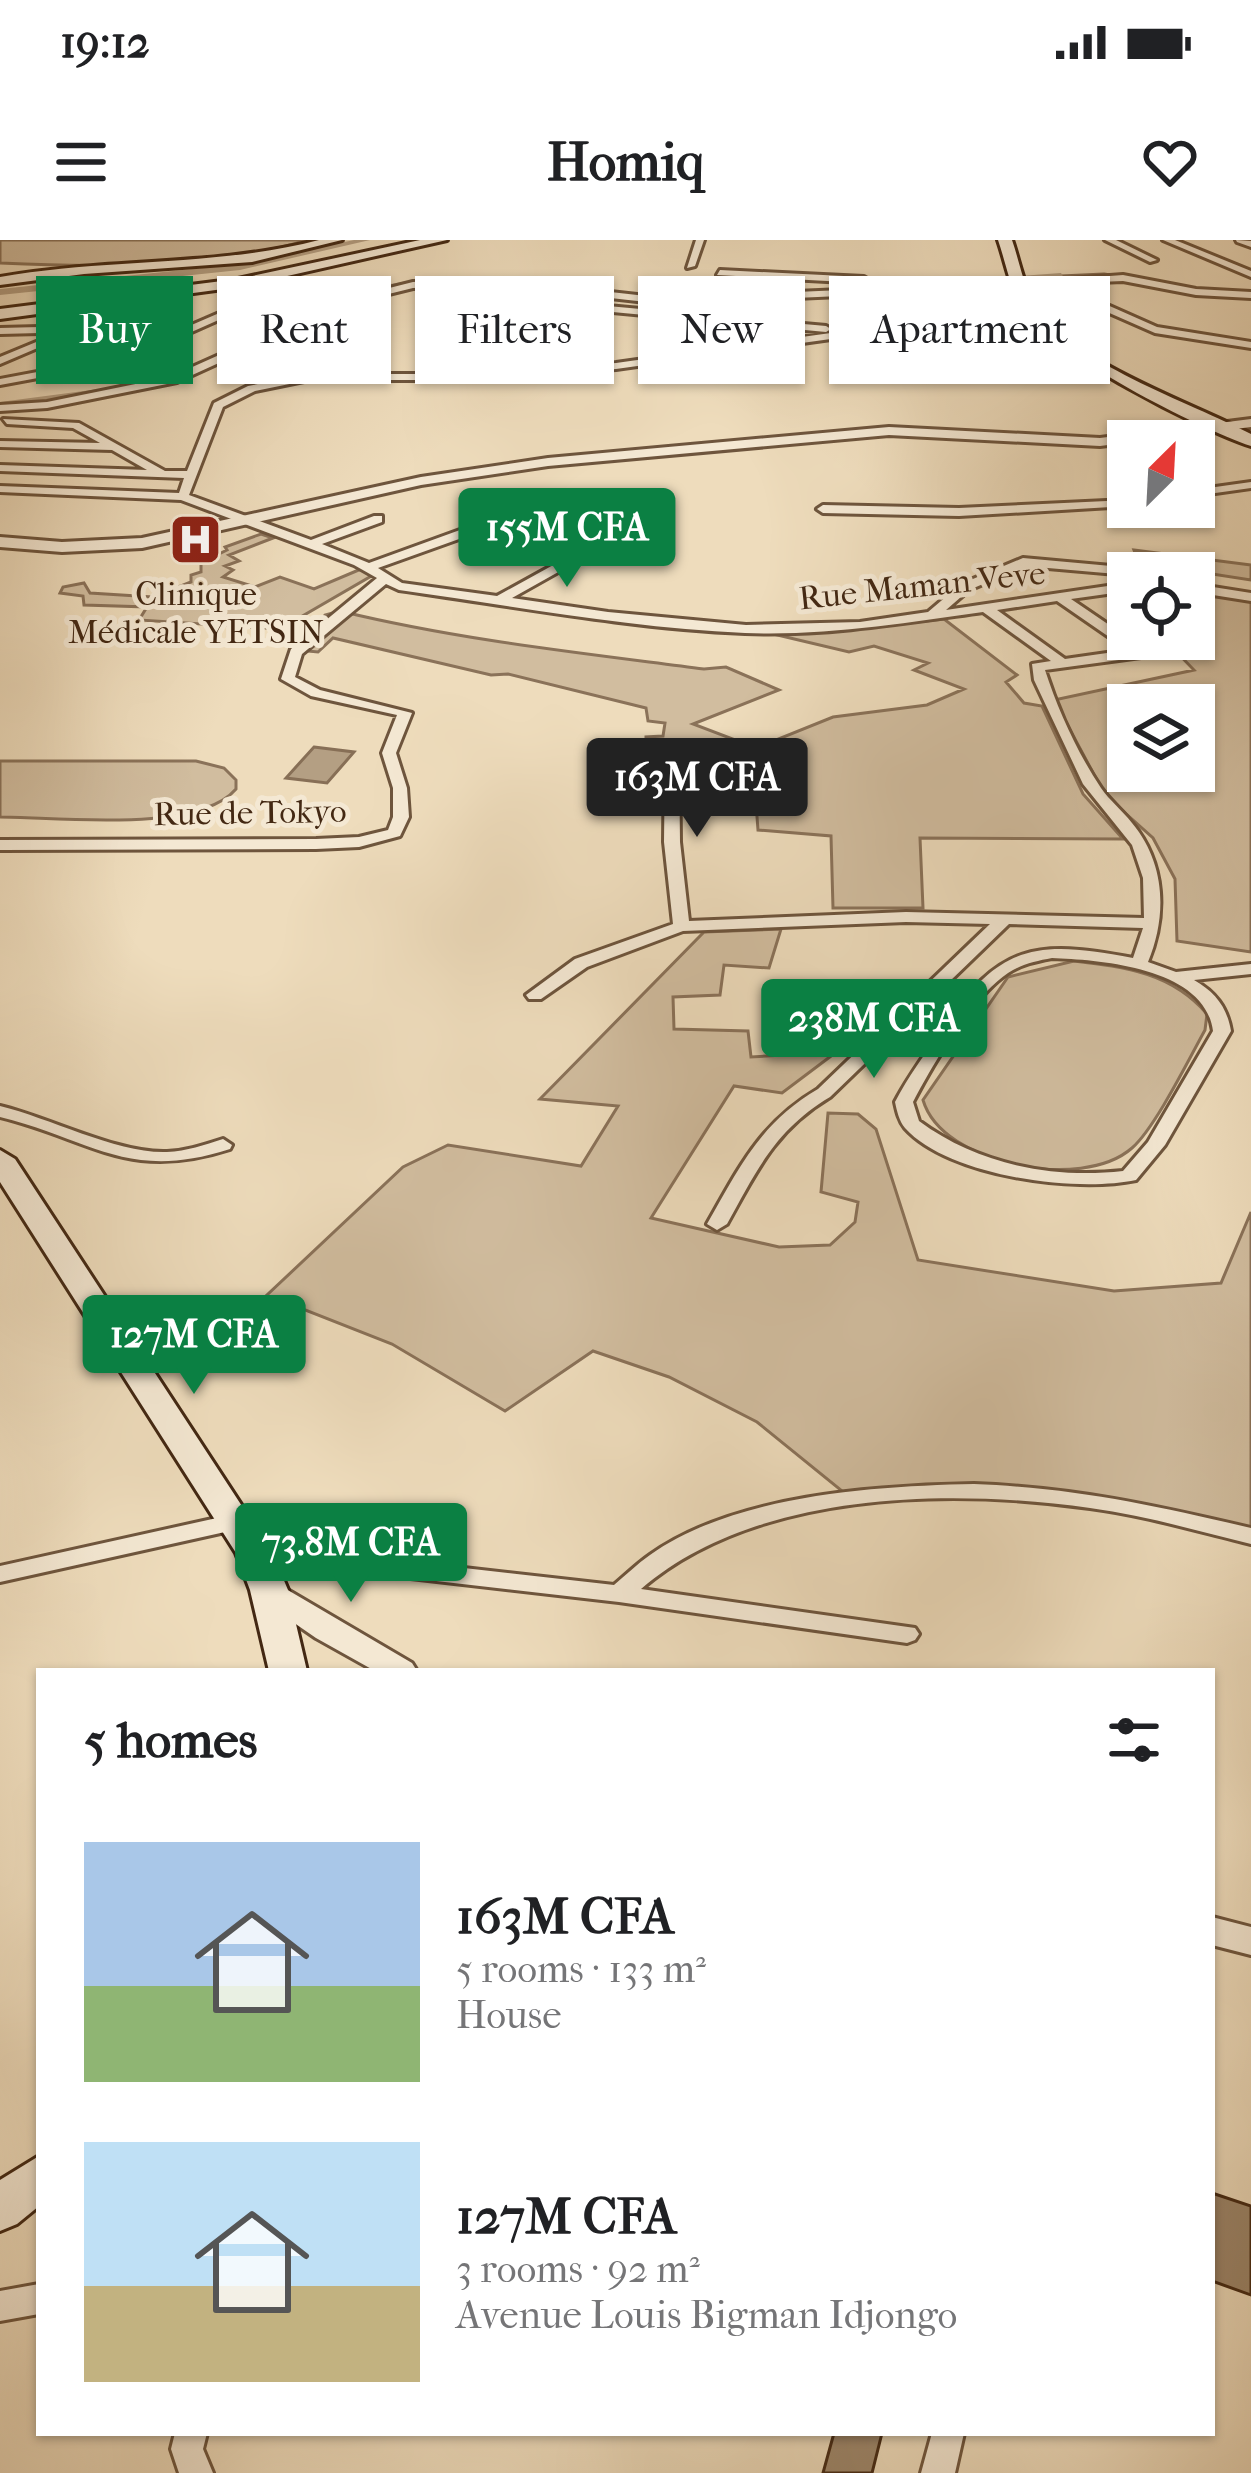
<!DOCTYPE html>
<meta charset="utf-8">
<style>
:root{--surface:#fff;--page:#f2f2f2;--text:#202124;--muted:#757577;--accent:#0b8043}
body{margin:0;font-family:"IM FELL French Canon",serif;background:var(--page);color:var(--text);height:100vh;display:flex;flex-direction:column;font-size:45px;white-space:nowrap}
*{box-sizing:border-box;margin:0}
p{font-size:39px;color:var(--muted)}
.icon{flex:none;width:66px;height:66px;fill:none;stroke:currentColor;stroke-width:2;stroke-linecap:round;stroke-linejoin:round}
.map{position:relative;flex:1;overflow:hidden}
.panel{position:absolute;left:36px;top:1428px;width:1179px;height:768px;display:flex;flex-direction:column;background:var(--surface);border-radius:0px;box-shadow:0 3px 9px #0004}
.panel>*{flex:none}
.guide{position:absolute;left:36px;top:36px;width:1179px;height:108px;display:flex;gap:24px}
.needle{width:78px;rotate:24deg}
.tools{position:absolute;left:1107px;top:180px;display:grid;gap:24px}
.tools a{display:grid;place-items:center;width:108px;height:108px;border-radius:0px;background:var(--surface);box-shadow:0 3px 9px #0004;font-size:60px}
.price{position:absolute;translate:-50% -102px;padding:0 27px;border-radius:12px;background:var(--accent);color:#fff;font-size:39px;line-height:78px;filter:drop-shadow(0 3px 6px #0008)}
.price::after{content:'';position:absolute;left:50%;top:72px;width:36px;height:27px;margin-left:-18px;background:inherit;clip-path:polygon(0 0,100% 0,50% 100%)}
.price.active{background:#222;color:#fff}
ul{padding:0;list-style:none}
li{display:flex;align-items:center;gap:36px;height:300px;padding:0 48px}
li span{display:grid;place-items:center;flex:none;width:336px;height:240px;border-radius:0px;color:#555}
li>.icon{margin-inline-start:auto}
span .icon{width:144px;height:144px;fill:#fffc;stroke-width:1}
li b{font-size:51px}
h2{display:flex;justify-content:space-between;align-items:center;height:144px;padding:0 48px;font-size:51px}
.tag{padding:0 42px;border-radius:0px;background:var(--surface);box-shadow:0 3px 9px #0004;font-size:42px;line-height:108px}
.tag.active{background:var(--accent);color:#fff}
.status{display:flex;justify-content:space-between;align-items:center;height:84px;padding:0 60px;background:var(--surface);direction:ltr}
.status svg{height:33px;fill:currentColor}
header{display:flex;justify-content:space-between;align-items:center;height:156px;padding:0 48px;background:var(--surface);font-size:54px;font-weight:700}
.map>svg:first-child{display:block}
.green{fill:#d1bd9f;stroke:#8a7259;stroke-width:3;fill-rule:evenodd}
.water{fill:#b49f83;stroke:#876f56;stroke-width:3}
.lines{fill:none;stroke-linecap:round;stroke-linejoin:round}
.stream{stroke:#876f56;stroke-width:3}
.canal{fill:#b49f83;fill-rule:evenodd}
.building{fill:#9c866b;stroke:#432813;stroke-width:3}
.minor-casing{stroke:#6e553d;stroke-width:6}
.tertiary-casing{stroke:#6e553d;stroke-width:6}
.secondary-casing{stroke:#432813;stroke-width:6}
.minor{fill:#f4e8d3;fill-rule:evenodd}
.tertiary{fill:#f4e8d3;fill-rule:evenodd}
.secondary{fill:#f4e8d3;fill-rule:evenodd}
.labels{text-anchor:middle;dominant-baseline:central;stroke-width:10;stroke-linejoin:round;paint-order:stroke}
.far-street-label{font-size:33px;fill:#432813;stroke:#f4e8d3}
.far-poi-label{font-size:33px;fill:#432813;stroke:#f4e8d3}
</style>
<div class="status"><b>19:12</b><svg viewBox="0 0 49 12"><path d="M0 12V9h3v3zM5 12V6h3v6zM10 12V3h3v9zM15 12V0h3v12zM26 1h20v11H26zM47 4h2v5h-2z"/></svg></div>
<header><svg class="icon" aria-label="menu" viewBox="0 0 24 24"><path d="M4 6h16M4 12h16M4 18h16"/></svg>Homiq<svg class="icon" aria-label="heart" viewBox="0 0 24 24"><path d="M12 20l-8-8c-3-5 5-10 8-4 3-6 11-1 8 4z"/></svg></header>
<div class="map">
<svg width="1251" height="2233" viewBox="0 0 1251 2233">
<rect width="100%" height="100%" fill="#eedcbc"/>
<filter id="stains"><feTurbulence type="fractalNoise" baseFrequency=".00167" numOctaves="4"/><feColorMatrix values="0 0 0 0 .2 0 0 0 0 .09 0 0 0 0 .02 0 0 0 .5 -.17"/></filter>
<radialGradient id="worn" r=".72"><stop offset=".6" stop-color="#630" stop-opacity="0"/><stop offset="1" stop-color="#630" stop-opacity=".3"/></radialGradient>
<path class="green" d="M0 0H309C209 28 104 28 0 23Z
M261 294 273 298 229 315 239 321 225 326 233 330 223 337 255 347 280 337 314 349 361 329 373 335 280 389 139 380 147 367 84 365 83 356 60 353 63 347 84 343 90 353 153 357 191 342V335L201 332V323L227 310 225 307Z
M1134 310 1251 325V340L1167 327 1168 319 1136 315Z
M1194 348 1251 357V712L1177 701 1175 639 1153 598 1105 555 1054 460 1194 430 1164 399H1194ZM1128 465H1194V531H1128Z
M340 371C459 400 581 413 704 429L726 427 779 450 693 484 756 508 833 477 927 465 964 449 914 430 928 423 874 406 849 412 769 393 844 390 944 379 1017 435 1006 442 1024 463 1042 466 1083 554 1123 599 920 598 923 668H833L831 596 758 590 753 523 742 516 646 507V497L663 496 665 483 648 481 646 468 508 434 491 435 333 398 318 412 297 410 325 375Z
M0 521H196L224 528 236 540V549C198 594 57 577 0 577Z
M781 689 769 728 724 725 720 755 673 757 674 789 748 791 751 817 782 815 788 799 842 800 839 810 782 853 734 846 651 978 779 1007 830 1005 855 982 858 962 821 952 828 873 858 874 876 889 918 1020 1114 1051 1221 1043 1251 972V1296L1088 1260 918 1249 853 1260 757 1182 669 1137 593 1111 505 1171 392 1104 267 1055 403 927 448 905 581 926 618 866 540 859 704 692Z
M1074 721C1126 727 1172 733 1207 774L1205 790C1189 819 1155 888 1132 908 1082 952 942 925 923 860L1008 737Z"/>
<path class="water" d="M314 507 354 512 327 543 286 538Z"/>
<g class="lines">
<path class="stream" d="M1061 36 1104 34 1158 42"/>
<path class="canal" d="M354 0H370L240 30 0 55V49L240 24Z
M1061 33 1064 38 792 56 787 53Z
M456 36 521 39 623 53 618 56C532 44 442 30 357 57 318 69 282 90 246 107L237 105C302 63 379 40 456 36Z
M99 149 103 154 0 168V162Z"/>
</g>
<path class="building" d="M1212 1953 1251 1966V2055L1212 2041Z
M834 2193H882L872 2233H823Z"/>
<g class="lines">
<defs>
<path id="minor" d="M696 0H704L695 26 687 28Z
M1105 0H1116L1157 20 1150 22Z
M1163 0H1175L1251 31V37Z
M1236 0 1251 1V7L1237 2Z
M720 30 864 37 869 40 864 43 717 35Z
M1123 35 1196 49 1251 52V58L1196 55 1123 41 1049 44 1044 41Z
M495 39 664 58 1022 42 1026 46 1078 52 1157 87 1251 102V108L1155 93 1073 57 1023 52 1019 48 664 64 495 45 413 48 348 64 177 142 47 168 0 171V165L47 162 170 137 342 60 413 42Z
M520 58 826 86 831 89 826 92 517 63Z
M246 67 249 72 223 78 124 122 0 145V139L117 117 163 97 119 91 0 94V88L119 85 173 93 217 74Z
M838 92 961 101 1064 97 1069 100 1064 103 961 107 838 98 616 129 453 140H309L255 151 223 167 189 255 311 300 374 276H382V282L322 304 369 323 493 278H501V284L378 328 402 343 497 356 613 292 617 293V299L512 358 608 372 746 385 860 382 928 372 961 344 1023 318 1144 329 1146 333 1128 335 1025 326 969 350 946 370 1128 343V351L1071 359 1143 408 1165 405 1172 409 1141 417 1045 430C1058 470 1077 512 1101 548 1110 561 1122 570 1132 583 1166 624 1167 676 1148 722L1176 732 1251 724V734L1194 740C1215 752 1227 767 1231 791L1165 905 1136 940C1075 953 948 936 905 888 899 881 897 871 895 862 908 837 925 814 941 791 999 704 1035 699 1133 718L1143 688 1009 684 830 857C775 890 757 930 727 984L717 990 707 984C739 928 760 883 818 849L990 684 906 682 683 691 587 727 541 759H529L526 755 575 719 673 684 664 602 665 515 672 511 679 515 680 602 689 681 906 672 1144 678 1143 638 1132 605 1083 544 1034 440 1032 424 1051 421 983 372C904 383 826 396 745 393 629 388 513 366 399 350L386 344 302 414 295 437 320 450 412 473 396 513 407 548 409 577 400 596 359 607 316 609 0 610V600L316 599 359 597 388 590 393 577V548L382 513 397 475 311 456 281 439 291 409 377 338 354 325 181 260 0 252V246L179 253 184 238 0 231V225L147 230 112 210 0 207V201L100 203 73 188 7 184 3 179 79 183 165 231H187L214 163 248 146 309 134H453L616 123ZM1057 361 1128 410 1065 419 997 370ZM1052 718C1102 720 1205 728 1213 791L1148 902 1123 931C1051 939 977 924 919 881L913 862C933 824 972 757 1008 733 1022 724 1036 721 1052 718Z
M58 93 61 98 0 124V117Z
M1251 242V248L1194 256V250Z
M1128 260V266L959 276 823 273 817 269 823 265 959 268Z
M1194 344 1251 353V361L1194 352Z
M0 866C50 878 118 914 167 912 187 911 204 905 223 899L232 905 230 909C128 942 93 900 0 877Z
M974 1244C1075 1248 1153 1265 1251 1288V1304C1197 1291 1144 1275 1090 1268 947 1248 755 1251 641 1349L915 1388 919 1394 915 1400 907 1403 619 1362 254 1320 246 1318 242 1312 246 1306 254 1304 614 1345C626 1335 637 1324 650 1315 734 1255 874 1246 974 1244Z
M235 1274 243 1276 246 1282 243 1288 0 1342V1326Z
M39 2044V2074L0 2081V2051Z
M175 2193H207L203 2209 213 2233H179L171 2209Z
M932 2193H964L955 2233H921Z"/>
<path id="tertiary" d="M1251 179V187L1100 206 889 195 548 226 421 245 142 308 62 312 0 307V297L62 302 142 298 421 237 548 218 889 187 1100 198Z
M269 1339 412 1423 417 1431H375L316 1398 258 1358 254 1350 258 1342Z
M1212 1677 1251 1687V1715L1212 1705Z"/>
<path id="secondary" d="M319 0H342L252 22 84 34 0 45V37C106 18 215 27 319 0Z
M420 0H447L238 47 0 79V69L238 39Z
M998 0H1012C1019 20 1023 44 1034 63 1069 123 1190 162 1251 194V206C1197 188 1054 115 1023 69 1010 49 1006 23 998 0Z
M0 910 15 919 272 1312 288 1350 307 1431H269L250 1350 236 1313 0 942Z
M39 1916V1966L17 1984 0 1991V1940Z"/>
</defs>
<use href="#minor" class="minor-casing"/>
<use href="#tertiary" class="tertiary-casing"/>
<use href="#secondary" class="secondary-casing"/>
<use href="#minor" class="minor"/>
<use href="#tertiary" class="tertiary"/>
<use href="#secondary" class="secondary"/>
</g>
<defs>
<symbol id="hospital-square" viewBox="-11 -11 22 22"><rect x="-9" y="-9" width="18" height="18" rx="4" fill="#8f2418" stroke="#f4e8d3"/><path d="M-5-5h3v3.5h4V-5h3V5h-3V1.5h-4V5h-3Z" fill="#fff"/></symbol>
</defs>
<g fill-rule="evenodd">
<use href="#hospital-square" x="166" y="270" width="59" height="59"/>
</g>
<g class="labels">
<g class="far-street-label">
<text transform="translate(922 346) rotate(-6)">Rue Maman Veve</text>
<text transform="translate(250 573) rotate(-1)">Rue de Tokyo</text>
</g>
<g class="far-poi-label">
<text x="196" y="354">Clinique<tspan x="196" dy="38">Médicale YETSIN</tspan></text>
</g>
</g>
<rect width="100%" height="100%" filter="url(#stains)"/>
<rect width="100%" height="100%" fill="url(#worn)"/>
</svg>
<div class="tools">
<a><svg class="needle" viewBox="-14 -14 28 28"><path d="M0-13l5 13h-10z" fill="#e53935"/><path d="M0 13l5-13h-10z" fill="#757577"/></svg></a>
<a><svg class="icon" aria-label="locate" viewBox="0 0 24 24"><circle cx="12" cy="12" r="6"/><path d="M12 2v4M12 18v4M2 12h4M18 12h4"/></svg></a>
<a><svg class="icon" aria-label="layers" viewBox="0 0 24 24"><path d="M12 4l9 5-9 5-9-5zM3 14l9 5 9-5"/></svg></a>
</div>
<b class="price" style="left:567px;top:350px">155M CFA</b>
<b class="price active" style="left:697px;top:600px">163M CFA</b>
<b class="price" style="left:874px;top:841px">238M CFA</b>
<b class="price" style="left:194px;top:1157px">127M CFA</b>
<b class="price" style="left:351px;top:1365px">73.8M CFA</b>
<div class="guide">
<a class="tag active">Buy</a>
<a class="tag">Rent</a>
<a class="tag">Filters</a>
<a class="tag">New</a>
<a class="tag">Apartment</a>
</div>
<section class="panel">
<h2>5 homes<svg class="icon" aria-label="filters" viewBox="0 0 24 24"><path d="M4 7h16M4 17h16"/><circle cx="9" cy="7" r="2"/><circle cx="15" cy="17" r="2"/></svg></h2>
<ul>
<li><span style="background:linear-gradient(#a9c7e8 60%,#8fb573 0)"><svg class="icon" aria-label="home" viewBox="0 0 24 24"><path d="M3 11l9-7 9 7M6 9v11h12V9"/></svg></span><div><b>163M CFA</b><p>5 rooms · 133 m²</p><p>House</p></div></li>
<li><span style="background:linear-gradient(#bfe0f5 60%,#c2b280 0)"><svg class="icon" aria-label="home" viewBox="0 0 24 24"><path d="M3 11l9-7 9 7M6 9v11h12V9"/></svg></span><div><b>127M CFA</b><p>3 rooms · 92 m²</p><p>Avenue Louis Bigman Idjongo</p></div></li>
</ul>
</section>
</div>
